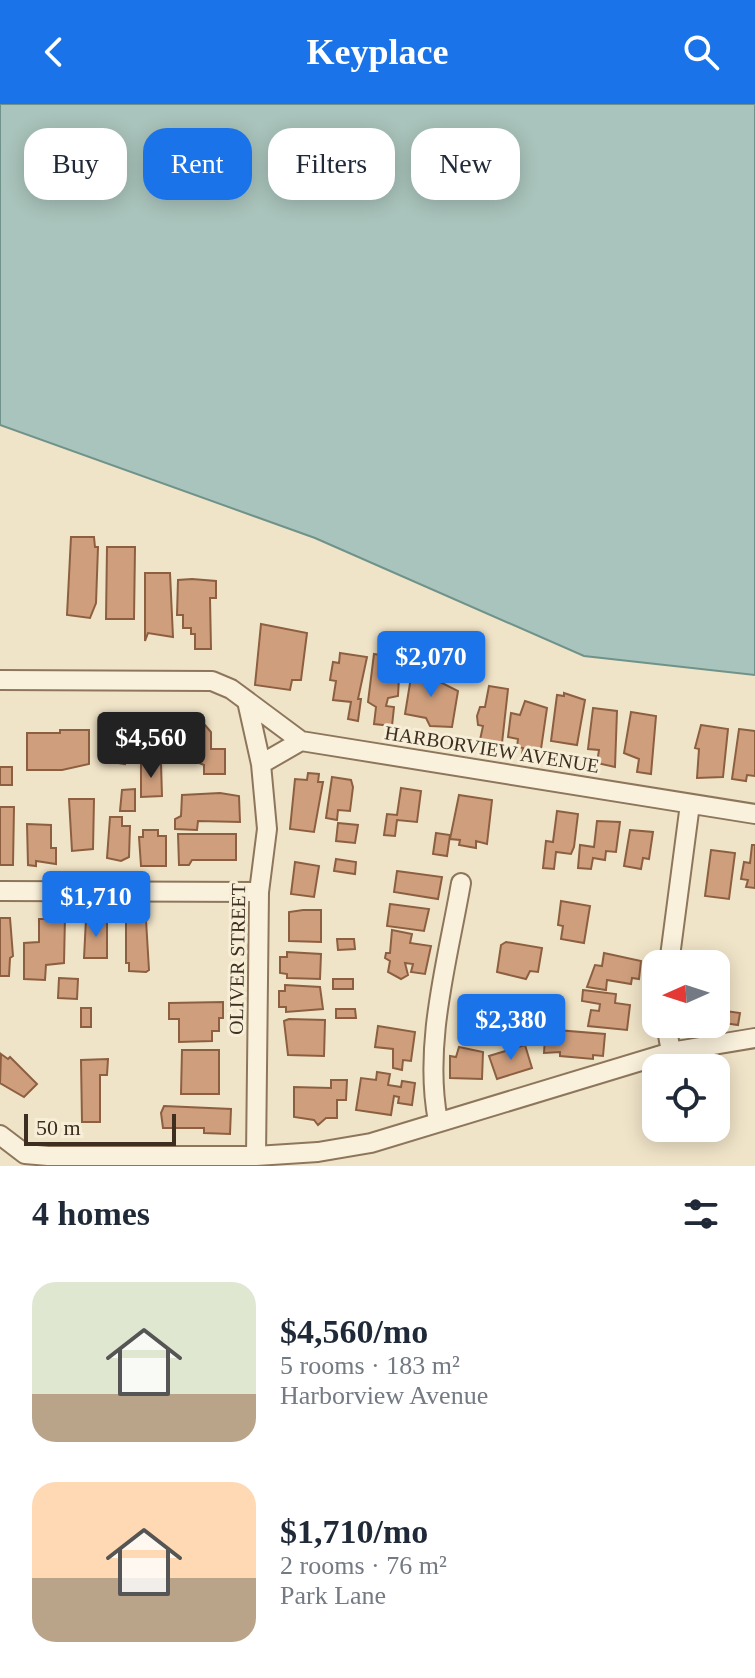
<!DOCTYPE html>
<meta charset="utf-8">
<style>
:root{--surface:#fff;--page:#f6f6f7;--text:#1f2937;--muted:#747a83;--accent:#1a73e8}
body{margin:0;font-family:"Times New Roman",serif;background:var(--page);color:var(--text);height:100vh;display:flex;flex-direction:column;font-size:30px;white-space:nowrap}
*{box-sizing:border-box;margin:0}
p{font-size:26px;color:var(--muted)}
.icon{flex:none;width:44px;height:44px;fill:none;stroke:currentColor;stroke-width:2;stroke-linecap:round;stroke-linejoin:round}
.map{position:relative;height:1062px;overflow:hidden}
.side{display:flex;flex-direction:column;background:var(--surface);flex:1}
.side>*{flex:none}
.top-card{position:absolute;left:24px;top:24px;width:708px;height:72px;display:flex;gap:16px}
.needle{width:52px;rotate:267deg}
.buttons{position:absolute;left:642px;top:846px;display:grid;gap:16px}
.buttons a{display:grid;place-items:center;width:88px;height:88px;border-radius:16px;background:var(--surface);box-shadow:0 4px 20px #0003;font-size:40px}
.scale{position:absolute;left:24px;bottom:20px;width:152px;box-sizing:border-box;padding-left:8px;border:4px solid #3d2e20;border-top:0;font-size:22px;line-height:28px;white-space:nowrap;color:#3d2e20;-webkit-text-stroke:6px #f7eed8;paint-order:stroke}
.price{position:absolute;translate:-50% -68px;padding:0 18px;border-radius:8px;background:var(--accent);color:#fff;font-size:26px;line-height:52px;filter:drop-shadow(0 2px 4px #0008)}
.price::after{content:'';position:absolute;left:50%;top:48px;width:24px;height:18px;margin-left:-12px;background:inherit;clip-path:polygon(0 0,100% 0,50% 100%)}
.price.on{background:#222;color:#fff}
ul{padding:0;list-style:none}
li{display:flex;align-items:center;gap:24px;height:200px;padding:0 32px}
li span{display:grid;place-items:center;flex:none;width:224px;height:160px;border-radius:24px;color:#555}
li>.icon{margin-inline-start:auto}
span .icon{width:96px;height:96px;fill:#fffc;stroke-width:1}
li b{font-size:34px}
h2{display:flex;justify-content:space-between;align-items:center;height:96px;padding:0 32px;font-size:34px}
.tag{padding:0 28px;border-radius:24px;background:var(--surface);box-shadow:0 4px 20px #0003;font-size:28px;line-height:72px}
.tag.on{background:var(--accent);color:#fff}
header{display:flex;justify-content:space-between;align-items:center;height:104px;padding:0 32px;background:var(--accent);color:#fff;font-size:36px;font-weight:700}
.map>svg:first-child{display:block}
.water{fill:#a9c4bc;stroke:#6f938a;stroke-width:2}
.building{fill:#cf9f7d;stroke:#8d5f41;stroke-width:2}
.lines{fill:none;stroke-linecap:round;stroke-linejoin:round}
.street-casing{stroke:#8d765c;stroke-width:22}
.street{stroke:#faf1dc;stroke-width:18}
.labels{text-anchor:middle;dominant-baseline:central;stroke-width:6;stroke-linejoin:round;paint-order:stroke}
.street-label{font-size:20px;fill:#3d2e20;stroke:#f7eed8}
</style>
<header><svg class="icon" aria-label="back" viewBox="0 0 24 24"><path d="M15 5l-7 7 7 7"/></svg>Keyplace<svg class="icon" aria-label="search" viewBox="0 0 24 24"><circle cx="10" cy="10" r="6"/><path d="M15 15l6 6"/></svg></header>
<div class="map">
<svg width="755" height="1062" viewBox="0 0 755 1062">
<rect width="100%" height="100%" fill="#f0e4c8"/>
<path class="water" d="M0 0H755V571L584 552 315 434 0 321Z"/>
<path class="building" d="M71 433H94L95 443H98L96 499 90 514 67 511Z
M107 443H135L134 515H106Z
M145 469H170L173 533 148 529 145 537Z
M192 475 216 477V494H210L211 545H195V530H191V524H183V511H177L178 476Z
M261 520 307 529 301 576H292L290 586 255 581Z
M340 549 367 553 358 595H361L358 617 348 615 351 598 333 596 336 577 330 576 333 558 339 559Z
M374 550 400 554 398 592 388 594 386 602 394 603 392 622 374 620 376 603 368 598Z
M413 561 427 563 426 567 436 576 458 587 452 623 430 622 426 614 405 610Z
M489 582 508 585 502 639 480 636 483 622 478 621 477 612 480 603H485Z
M564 589 585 596 577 641 551 637 557 591 564 592Z
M525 597 547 604 540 652 522 650 523 644 517 643 518 635 508 633 511 609 520 611Z
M593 604 617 607 615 663 597 659 599 646 588 645Z
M631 608 656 612 651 670 637 668 639 655 624 649Z
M104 609H135V618H143V651L125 654V660L106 657Z
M195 621H205L211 628V645H225V670H204V661L197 658H175V630L190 629Z
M701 621 728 625 723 673 697 674 699 645 695 644Z
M739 625 755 627V672L747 671 746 677 732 675Z
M60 626H89V660L62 666H27V629H60Z
M141 659H161L162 692 141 693Z
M0 663H12V681H0Z
M308 669 319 670 318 678H323L314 728 290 725 295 675 307 676Z
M332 673 351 676 353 683 350 707 338 706 337 716 326 714Z
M401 684 421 687 417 718 397 716 395 732 384 731 387 710 397 711Z
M135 685V707H120L122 686Z
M220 689 239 692 240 718 198 717 197 726 175 725V715L181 712 182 691Z
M459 691 492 696 487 740 476 737V744L459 741 460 736 450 735Z
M69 695H94L93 745 72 747Z
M0 703H14L13 761H0Z
M557 707 578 710 574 743 571 750 556 748 554 765 543 764 546 737 553 738Z
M110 713H122V722H130L129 753 121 757 107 754Z
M597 717 620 718 616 748 606 747 605 756 593 754 591 765 578 764 580 741 594 743Z
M338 719 358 721 355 739 336 737Z
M27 720 51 721V744H56V760L36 757V762L28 761Z
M143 726H158V732H166V762H141L139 733H143Z
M630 726 653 728 649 755 643 754 641 765 624 762Z
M436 729 450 731 447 752 433 750Z
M178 730H236V756H192L189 761H179Z
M752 741H755V784L746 783 748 776 741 775 744 758 750 759Z
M711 746 735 749 729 795 705 792Z
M336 755 356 758 355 770 334 767Z
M295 758 319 762 314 793 291 790Z
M397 767 442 773 438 795 394 788Z
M561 797 590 802 584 839 561 835 563 822 558 821Z
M390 800 429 805 424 827 387 822Z
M303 806H321V838L289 837V808Z
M55 812H65L64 859 46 861 45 876 24 875V839L39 838V815H55Z
M0 814H10L13 852 10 854 9 872H0Z
M86 815 107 816V854H84Z
M126 815 146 816 149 866 146 868 129 867V859H126Z
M392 826 412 830 410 839 431 842 425 870 411 868 413 860 405 859 408 871 401 875 388 868 390 857 385 854 386 849H390Z
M337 835H354L355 845 338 846Z
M506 838 542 844 538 868 530 867 526 875 497 868 501 841Z
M287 848 321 850 320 875 287 874V870L280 869V853H287Z
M604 849 641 857 639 875 632 874 631 880 607 876 606 886 587 883 595 861 602 862Z
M59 874 78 875 77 895 58 894Z
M333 875H353V885H333Z
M285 881 320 883 323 905 286 908V903H279V887H285Z
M583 886 616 890 615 899 630 901 627 926 588 922 591 906 599 907 600 900 582 897Z
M223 898V914H219V927H212V937L179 938V915H169V899Z
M530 902 538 923 517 931 509 910Z
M81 904H91V923H81Z
M336 905H355L356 914H336Z
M719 906 740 909 738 921 717 918Z
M289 915 325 916 324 952 288 951 284 917Z
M546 918 557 919V926L605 930 603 952 593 951V955L560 952V948L544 949Z
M378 922 415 928 411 957 403 956 402 966 393 964V945L375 943Z
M525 941 532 964 497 975 489 952Z
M459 943 483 948 482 975 450 974V952L456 953Z
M182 946H219V990H181Z
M1 950 8 955 10 953 37 980 24 993 0 979Z
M108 955 107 971H100V1018H82L81 956Z
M377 968 390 970 388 981 401 983 402 977 415 979 412 1001 398 999 399 993 394 992 391 1011 356 1006 361 974 376 976Z
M331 976H347L346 996H337V1014H326L318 1021 314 1016 294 1013V983L331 984Z
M164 1002 231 1005 230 1030 204 1029V1024H163L161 1009Z"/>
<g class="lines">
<defs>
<path id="street" d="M0 576 212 577 231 585 301 637 755 710
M247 597 261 660 267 725 259 788 256 1052
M261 660 301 637
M0 787 259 788
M669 860 690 700
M666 920 671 948
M438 1017C423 940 448 855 461 779
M0 1031 25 1050 48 1052H256L318 1048 371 1039 671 948 755 934"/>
</defs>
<use href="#street" class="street-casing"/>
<use href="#street" class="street"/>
</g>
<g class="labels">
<g class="street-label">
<text transform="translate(492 645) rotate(9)">HARBORVIEW AVENUE</text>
<text transform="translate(237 855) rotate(-89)">OLIVER STREET</text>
</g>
</g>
</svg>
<div class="buttons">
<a><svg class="needle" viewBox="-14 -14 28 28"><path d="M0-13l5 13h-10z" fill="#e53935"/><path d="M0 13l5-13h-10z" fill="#747a83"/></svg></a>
<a><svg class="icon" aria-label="locate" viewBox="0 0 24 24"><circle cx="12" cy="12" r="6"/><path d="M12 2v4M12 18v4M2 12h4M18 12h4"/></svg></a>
</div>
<div class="scale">50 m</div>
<b class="price" style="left:431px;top:595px">$2,070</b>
<b class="price on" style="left:151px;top:676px">$4,560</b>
<b class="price" style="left:96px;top:835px">$1,710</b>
<b class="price" style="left:511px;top:958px">$2,380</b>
<div class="top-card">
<a class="tag">Buy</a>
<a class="tag on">Rent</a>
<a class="tag">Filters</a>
<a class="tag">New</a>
</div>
</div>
<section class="side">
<h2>4 homes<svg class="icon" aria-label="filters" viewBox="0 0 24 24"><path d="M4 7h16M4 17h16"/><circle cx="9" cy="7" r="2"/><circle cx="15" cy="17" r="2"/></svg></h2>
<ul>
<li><span style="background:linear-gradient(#dfe7d0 70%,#b9a48a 0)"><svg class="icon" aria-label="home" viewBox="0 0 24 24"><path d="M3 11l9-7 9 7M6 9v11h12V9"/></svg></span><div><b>$4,560/mo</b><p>5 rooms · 183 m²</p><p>Harborview Avenue</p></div></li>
<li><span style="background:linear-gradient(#ffd9b3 60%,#b9a48a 0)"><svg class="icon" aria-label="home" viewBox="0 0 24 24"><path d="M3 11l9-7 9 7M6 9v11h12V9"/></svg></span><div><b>$1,710/mo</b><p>2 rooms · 76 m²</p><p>Park Lane</p></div></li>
</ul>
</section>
